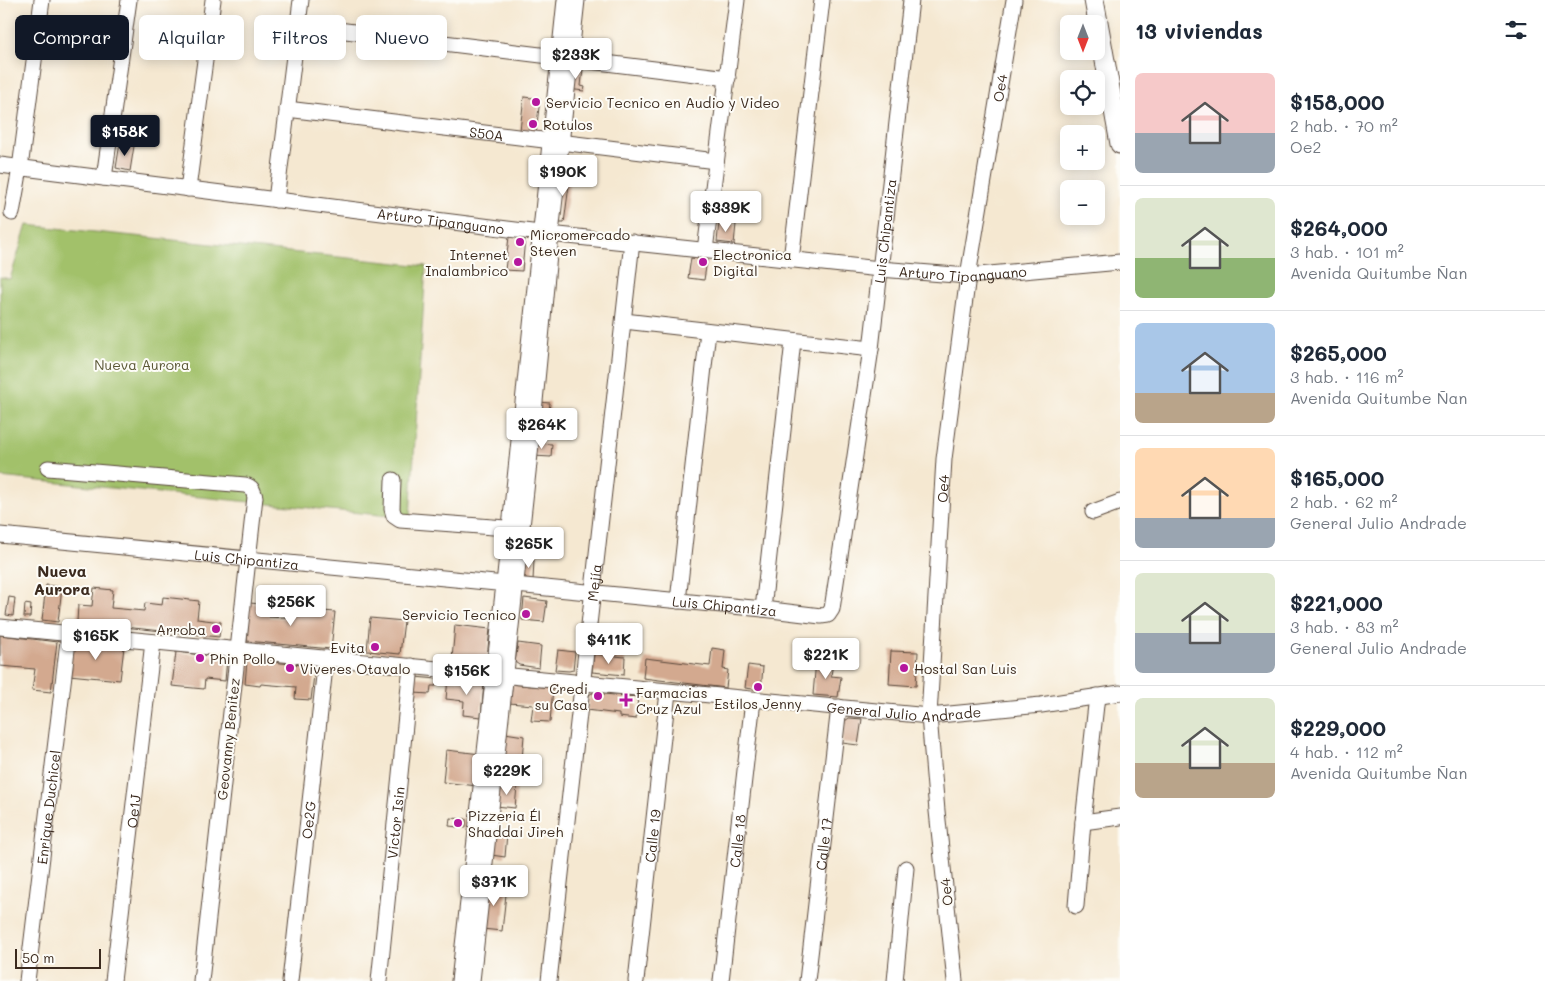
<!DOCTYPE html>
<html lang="es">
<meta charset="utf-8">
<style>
:root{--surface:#fff;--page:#f6f6f7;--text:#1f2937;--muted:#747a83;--line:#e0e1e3;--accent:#111827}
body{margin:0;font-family:Mali,sans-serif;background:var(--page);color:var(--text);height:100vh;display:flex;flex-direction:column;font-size:19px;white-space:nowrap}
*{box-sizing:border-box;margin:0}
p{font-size:16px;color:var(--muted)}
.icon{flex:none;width:28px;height:28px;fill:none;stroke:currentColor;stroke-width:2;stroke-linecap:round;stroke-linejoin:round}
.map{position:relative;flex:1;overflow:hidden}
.panel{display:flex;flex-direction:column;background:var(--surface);width:425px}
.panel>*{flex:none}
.top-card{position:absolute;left:15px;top:15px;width:475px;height:45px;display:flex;gap:10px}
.needle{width:32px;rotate:180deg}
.buttons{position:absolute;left:1060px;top:15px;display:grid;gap:10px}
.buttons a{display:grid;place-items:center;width:45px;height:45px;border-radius:8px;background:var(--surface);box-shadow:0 2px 12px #0003;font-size:25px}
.scale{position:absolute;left:15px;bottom:12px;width:86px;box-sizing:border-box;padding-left:5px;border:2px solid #3b2a1e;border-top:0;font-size:14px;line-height:18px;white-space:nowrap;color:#3b2a1e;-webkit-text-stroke:4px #fdfcf7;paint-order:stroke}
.price{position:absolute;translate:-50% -42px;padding:0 11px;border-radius:5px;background:#fff;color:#222;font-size:16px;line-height:32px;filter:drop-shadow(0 1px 2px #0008)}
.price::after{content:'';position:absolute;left:50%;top:30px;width:15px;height:11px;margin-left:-8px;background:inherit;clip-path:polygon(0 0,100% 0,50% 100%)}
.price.selected{background:var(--accent);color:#fff}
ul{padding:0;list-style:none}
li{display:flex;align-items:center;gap:15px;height:125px;padding:0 15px}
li+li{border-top:1px solid var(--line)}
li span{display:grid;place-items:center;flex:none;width:140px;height:100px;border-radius:8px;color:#555}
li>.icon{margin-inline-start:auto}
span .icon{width:60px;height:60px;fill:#fffc;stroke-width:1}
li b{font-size:21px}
h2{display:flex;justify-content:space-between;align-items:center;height:60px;padding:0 15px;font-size:21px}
.pill{padding:0 18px;border-radius:8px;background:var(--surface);box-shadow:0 2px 12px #0003;font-size:18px;line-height:45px}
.pill.selected{background:var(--accent);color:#fff}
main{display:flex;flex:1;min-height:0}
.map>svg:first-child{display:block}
.green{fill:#a2c16a;stroke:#6e7644}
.building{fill:#d3a98f}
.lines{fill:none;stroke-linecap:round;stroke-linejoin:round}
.minor-casing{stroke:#574639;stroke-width:17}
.major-casing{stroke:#574639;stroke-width:21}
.minor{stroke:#fff;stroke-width:15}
.major{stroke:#fff;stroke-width:19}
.poi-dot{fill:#b5179e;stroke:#fdfcf7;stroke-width:2}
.labels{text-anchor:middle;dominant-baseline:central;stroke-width:4;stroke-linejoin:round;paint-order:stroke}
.street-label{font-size:14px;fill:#3b2a1e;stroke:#fdfcf7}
.poi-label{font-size:14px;fill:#3b2a1e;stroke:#fdfcf7;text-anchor:start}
.park-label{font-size:14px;fill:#5a5735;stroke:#fdfcf7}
.quarter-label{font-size:16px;font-weight:bold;fill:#3b2a1e;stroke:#fdfcf7}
</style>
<main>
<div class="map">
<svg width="1120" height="981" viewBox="0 0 1120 981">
<rect width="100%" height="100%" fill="#fdfcf7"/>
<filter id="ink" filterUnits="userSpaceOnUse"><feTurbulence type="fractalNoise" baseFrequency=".02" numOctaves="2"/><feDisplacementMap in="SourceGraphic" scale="10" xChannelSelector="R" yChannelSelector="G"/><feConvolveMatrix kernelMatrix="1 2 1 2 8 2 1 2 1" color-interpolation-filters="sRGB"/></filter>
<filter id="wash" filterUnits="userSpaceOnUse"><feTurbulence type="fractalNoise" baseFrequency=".0096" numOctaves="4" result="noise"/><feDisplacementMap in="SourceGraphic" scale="20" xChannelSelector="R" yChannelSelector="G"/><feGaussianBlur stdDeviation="1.12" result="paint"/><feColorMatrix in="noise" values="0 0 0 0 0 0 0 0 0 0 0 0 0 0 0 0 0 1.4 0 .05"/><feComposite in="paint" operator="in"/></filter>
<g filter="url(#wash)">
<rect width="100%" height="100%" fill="#f5e8d1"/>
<path class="green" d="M27 225 426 266 410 518 0 477V277L10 279Z"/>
<g id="blocks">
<path class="building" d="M576 44 590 45 589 52 575 50Z
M571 68 583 69 581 86 585 87 584 91 568 89Z
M524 97 540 99 536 132 520 130Z
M120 143 134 146 130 171 116 168Z
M559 177 570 178 564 223H559Z
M719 222 736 224 734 244 717 242Z
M509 237 525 238 522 271 505 270Z
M691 258 707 260 704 280 688 278Z
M538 402 550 403 548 420 537 419Z
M534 443 552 444 551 457 533 456Z
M525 559 534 560 533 580H528L524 575Z
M46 585 62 587 58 622 42 620Z
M94 588 113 590 111 608 144 611 145 603 162 605 163 597 199 601 197 619 221 622 219 637 77 622 78 605 92 606Z
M9 597 15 598 13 616 6 615Z
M524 598 547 601 544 622 522 620Z
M250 603 270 605 269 617 285 618 286 608 335 612 331 649 247 641Z
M25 604 31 605 30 617H24Z
M370 618 404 621 400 654 367 651Z
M455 625 490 629 487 658 481 662 452 659Z
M0 635 57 642 51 692 32 690 35 669 0 666Z
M73 641 124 647 120 680 69 675Z
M518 643 541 646 539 668 519 665 515 662Z
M712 648 725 650 723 669 728 670 726 688 643 678 645 658 710 666Z
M558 650 575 652 573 670 569 671 555 670Z
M891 651 918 652 916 686 889 684Z
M176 652 227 658 225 681 205 679 204 689 172 686Z
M594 654 625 657 624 675 592 672Z
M247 660 315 666 311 700 295 699 296 687 261 684 260 686 245 684Z
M816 660 833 662 831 676 841 677 838 697 813 695Z
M748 665 763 667 761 690 745 688Z
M415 677 437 679 436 686H431L430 694 414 693Z
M448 679 484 683 481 717 463 715 464 701 446 699Z
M510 684 553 688 550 722 531 721 533 705 509 703Z
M592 693 638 697 636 719 619 717V714L587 710 589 695Z
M849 718 862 719 858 745 842 743 845 721Z
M505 733 524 736 522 759 502 757Z
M446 750 481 754 477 786 443 782Z
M498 784 517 786 515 808 496 806Z
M450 818 466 819V828L449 826Z
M493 831 507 833 505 857 491 855Z
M487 883 507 885 502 931 482 929Z"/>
</g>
</g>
<g filter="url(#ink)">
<use href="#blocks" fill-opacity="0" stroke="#574639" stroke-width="1"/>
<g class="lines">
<defs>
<g id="minor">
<path d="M297 25 728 78"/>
<path id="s1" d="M287 109 716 161"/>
<path id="s2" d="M0 165 540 233 880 269 968 276 1120 262"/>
<path d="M104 178 129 0"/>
<path d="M188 189 213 0"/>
<path d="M276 200 301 0"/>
<path d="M12 213 20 168 42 0"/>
<path d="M705 250 737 0"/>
<path d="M791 260 822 0"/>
<path d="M624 321 871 349"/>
<path d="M48 468 245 485C252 487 253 490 255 497L201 981"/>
<path d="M393 480 392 509 394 516 400 520 518 529"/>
<path d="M1093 512 1120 502"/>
<path id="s3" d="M0 535 763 609 821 616 828 615 832 609 871 349 911 0"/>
<path d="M678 601 708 331"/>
<path d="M763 609 793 341"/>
<path id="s4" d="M0 627 929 716 1041 705 1120 693"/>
<path d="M1083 822 1120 817"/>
<path d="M1076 906 1083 822 1097 696"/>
<path id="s5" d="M27 981 69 633"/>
<path id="s6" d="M113 981 153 642"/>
<path id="s7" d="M290 981 326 658"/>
<path id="s8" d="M379 981 411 666"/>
<path d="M459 981 504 584 565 0"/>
<path d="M472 981 530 454 551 234 577 0"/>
<path id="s9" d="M549 981 632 242"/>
<path id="s10" d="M636 981 668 692"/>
<path id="s11" d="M721 981 753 700"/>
<path id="s12" d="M807 981 839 707"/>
<path d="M895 981 906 868"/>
<path id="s13" d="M955 981 937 811 929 716 944 459 968 276 1014 0"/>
</g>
<path id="major" d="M1094 0 1120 144"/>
</defs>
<use href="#minor" class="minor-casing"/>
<use href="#major" class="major-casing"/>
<use href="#minor" class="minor"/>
<use href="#major" class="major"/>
</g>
</g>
<g class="poi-dot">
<circle cx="536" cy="102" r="5"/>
<circle cx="533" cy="124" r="5"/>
<circle cx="520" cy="242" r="5"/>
<circle cx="518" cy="262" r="5"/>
<circle cx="703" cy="262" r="5"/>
<circle cx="526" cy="614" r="5"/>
<circle cx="216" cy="629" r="5"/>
<circle cx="375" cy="647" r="5"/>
<circle cx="200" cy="658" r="5"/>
<circle cx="290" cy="668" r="5"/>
<circle cx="904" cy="668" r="5"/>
<circle cx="758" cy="687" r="5"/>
<circle cx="598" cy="696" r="5"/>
<path d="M623.5 692.5h5v5h5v5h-5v5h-5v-5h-5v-5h5z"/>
<circle cx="458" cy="823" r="5"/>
</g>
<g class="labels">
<g class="street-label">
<text stroke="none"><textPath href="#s13" startOffset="899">Oe4</textPath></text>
<text stroke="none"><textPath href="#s1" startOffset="201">S50A</textPath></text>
<text stroke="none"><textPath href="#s2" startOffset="444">Arturo Tipanguano</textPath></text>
<text stroke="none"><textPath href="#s3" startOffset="1221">Luis Chipantiza</textPath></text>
<text stroke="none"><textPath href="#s2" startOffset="969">Arturo Tipanguano</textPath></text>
<text stroke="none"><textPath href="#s13" startOffset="494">Oe4</textPath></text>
<text stroke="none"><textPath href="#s3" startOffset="248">Luis Chipantiza</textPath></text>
<text stroke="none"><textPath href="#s9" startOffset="401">Mejía</textPath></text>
<text stroke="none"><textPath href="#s3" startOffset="728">Luis Chipantiza</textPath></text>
<text stroke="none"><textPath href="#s4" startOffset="908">General Julio Andrade</textPath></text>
<text transform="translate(228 739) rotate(-84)">Geovanny Benitez</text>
<text stroke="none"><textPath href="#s5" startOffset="175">Enrique Duchicel</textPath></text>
<text stroke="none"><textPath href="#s6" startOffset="171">Oe1J</textPath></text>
<text stroke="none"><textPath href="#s7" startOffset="162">Oe2G</textPath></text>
<text stroke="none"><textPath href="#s8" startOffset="159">Victor Isin</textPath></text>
<text stroke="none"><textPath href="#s10" startOffset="146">Calle 19</textPath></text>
<text stroke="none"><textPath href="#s11" startOffset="141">Calle 18</textPath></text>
<text stroke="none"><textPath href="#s12" startOffset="138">Calle 17</textPath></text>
<text transform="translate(946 892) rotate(-96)">Oe4</text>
</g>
<g class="poi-label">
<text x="546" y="102">Servicio Tecnico en Audio y Video</text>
<text x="543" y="124">Rotulos</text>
<text x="530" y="234">Micromercado<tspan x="530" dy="16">Steven</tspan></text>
<text x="508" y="254" text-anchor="end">Internet<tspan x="508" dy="16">Inalambrico</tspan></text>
<text x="713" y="254">Electronica<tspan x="713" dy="16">Digital</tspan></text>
<text x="516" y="614" text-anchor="end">Servicio Tecnico</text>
<text x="206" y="629" text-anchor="end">Arroba</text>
<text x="365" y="647" text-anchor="end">Evita</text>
<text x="210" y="658">Phin Pollo</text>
<text x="300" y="668">Viveres Otavalo</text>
<text x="914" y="668">Hostal San Luis</text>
<text x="588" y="688" text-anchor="end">Credi<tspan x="588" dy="16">su Casa</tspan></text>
<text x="636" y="692">Farmacias<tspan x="636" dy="16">Cruz Azul</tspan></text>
<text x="758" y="703" text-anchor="middle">Estilos Jenny</text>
<text x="468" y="815">Pizzeria Él<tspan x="468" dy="16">Shaddai Jireh</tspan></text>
</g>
<g class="park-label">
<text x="142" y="364">Nueva Aurora</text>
</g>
<g class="quarter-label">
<text x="62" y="570">Nueva<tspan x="62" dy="18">Aurora</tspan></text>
</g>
</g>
</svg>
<div class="buttons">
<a><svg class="needle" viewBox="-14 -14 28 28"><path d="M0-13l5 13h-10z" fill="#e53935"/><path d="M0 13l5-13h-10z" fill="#747a83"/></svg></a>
<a><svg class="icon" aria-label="locate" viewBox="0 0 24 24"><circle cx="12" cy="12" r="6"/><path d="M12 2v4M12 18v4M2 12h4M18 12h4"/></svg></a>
<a>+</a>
<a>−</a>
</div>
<div class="scale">50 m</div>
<b class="price" style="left:576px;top:80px">$233K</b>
<b class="price selected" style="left:125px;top:157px">$158K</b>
<b class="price" style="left:563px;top:197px">$190K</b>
<b class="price" style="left:726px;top:233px">$339K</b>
<b class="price" style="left:542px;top:450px">$264K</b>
<b class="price" style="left:529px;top:569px">$265K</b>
<b class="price" style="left:291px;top:627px">$256K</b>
<b class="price" style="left:96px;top:661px">$165K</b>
<b class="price" style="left:609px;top:665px">$411K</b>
<b class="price" style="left:826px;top:680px">$221K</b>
<b class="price" style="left:467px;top:696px">$156K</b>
<b class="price" style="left:507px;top:796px">$229K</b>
<b class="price" style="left:494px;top:907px">$371K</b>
<div class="top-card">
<a class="pill selected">Comprar</a>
<a class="pill">Alquilar</a>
<a class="pill">Filtros</a>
<a class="pill">Nuevo</a>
</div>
</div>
<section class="panel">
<h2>13 viviendas<svg class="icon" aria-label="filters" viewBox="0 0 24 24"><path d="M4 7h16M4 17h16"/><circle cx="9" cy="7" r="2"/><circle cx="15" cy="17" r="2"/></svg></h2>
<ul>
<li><span style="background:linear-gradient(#f6c9c9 60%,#9aa5b1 0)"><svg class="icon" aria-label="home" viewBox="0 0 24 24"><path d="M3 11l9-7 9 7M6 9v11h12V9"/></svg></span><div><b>$158,000</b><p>2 hab. · 70 m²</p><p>Oe2</p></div></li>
<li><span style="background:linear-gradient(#dfe7d0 60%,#8fb573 0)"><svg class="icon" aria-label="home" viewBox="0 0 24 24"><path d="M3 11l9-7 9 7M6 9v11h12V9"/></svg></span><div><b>$264,000</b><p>3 hab. · 101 m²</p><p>Avenida Quitumbe Ñan</p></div></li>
<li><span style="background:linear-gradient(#a9c7e8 70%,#b9a48a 0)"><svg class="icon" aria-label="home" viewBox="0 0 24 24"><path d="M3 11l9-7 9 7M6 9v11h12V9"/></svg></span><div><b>$265,000</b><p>3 hab. · 116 m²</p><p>Avenida Quitumbe Ñan</p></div></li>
<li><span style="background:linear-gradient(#ffd9b3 70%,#9aa5b1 0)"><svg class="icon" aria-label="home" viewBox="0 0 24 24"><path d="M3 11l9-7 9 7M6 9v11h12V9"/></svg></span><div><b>$165,000</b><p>2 hab. · 62 m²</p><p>General Julio Andrade</p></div></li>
<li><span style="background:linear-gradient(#dfe7d0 60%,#9aa5b1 0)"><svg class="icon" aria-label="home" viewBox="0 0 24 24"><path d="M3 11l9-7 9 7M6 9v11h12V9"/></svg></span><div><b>$221,000</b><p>3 hab. · 83 m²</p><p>General Julio Andrade</p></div></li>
<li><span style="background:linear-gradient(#dfe7d0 65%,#b9a48a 0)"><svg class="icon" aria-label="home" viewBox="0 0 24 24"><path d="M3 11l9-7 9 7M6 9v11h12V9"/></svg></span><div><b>$229,000</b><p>4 hab. · 112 m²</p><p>Avenida Quitumbe Ñan</p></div></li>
</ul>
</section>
</main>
